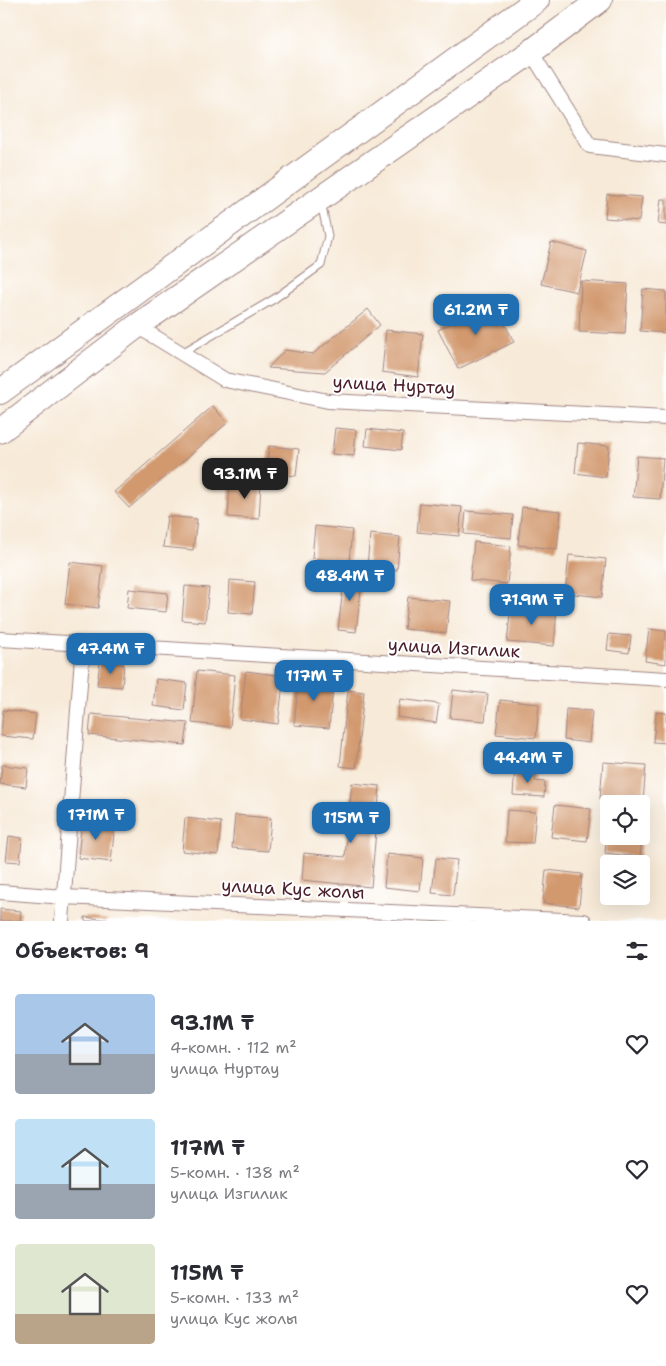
<!DOCTYPE html>
<html lang="ru">
<meta charset="utf-8">
<style>
:root{--surface:#fff;--page:#f2f2f3;--text:#2b2b33;--muted:#7c7c81;--accent:#1f6fb2}
body{margin:0;font-family:"Shantell Sans",sans-serif;background:var(--page);color:var(--text);height:100vh;display:flex;flex-direction:column;font-size:19px;white-space:nowrap}
*{box-sizing:border-box;margin:0}
p{font-size:16px;color:var(--muted)}
.icon{flex:none;width:28px;height:28px;fill:none;stroke:currentColor;stroke-width:2;stroke-linecap:round;stroke-linejoin:round}
.map{position:relative;height:921px;overflow:hidden}
.drawer{display:flex;flex-direction:column;background:var(--surface);flex:1}
.drawer>*{flex:none}
.controls{position:absolute;left:600px;top:795px;display:grid;gap:10px}
.controls a{display:grid;place-items:center;width:50px;height:50px;border-radius:5px;background:var(--surface);box-shadow:0 5px 20px #0002;font-size:25px}
.price{position:absolute;translate:-50% -42px;padding:0 11px;border-radius:10px;background:var(--accent);color:#fff;font-size:16px;line-height:32px;filter:drop-shadow(0 1px 2px #0008)}
.price::after{content:'';position:absolute;left:50%;top:30px;width:15px;height:11px;margin-left:-8px;background:inherit;clip-path:polygon(0 0,100% 0,50% 100%)}
.price.current{background:#222;color:#fff}
ul{padding:0;list-style:none}
li{display:flex;align-items:center;gap:15px;height:125px;padding:0 15px}
li span{display:grid;place-items:center;flex:none;width:140px;height:100px;border-radius:5px;color:#555}
li>.icon{margin-inline-start:auto}
span .icon{width:60px;height:60px;fill:#fffc;stroke-width:1}
li b{font-size:21px}
h2{display:flex;justify-content:space-between;align-items:center;height:60px;padding:0 15px;font-size:21px}
.map>svg:first-child{display:block}
.building{fill:#d2996e}
.lines{fill:none;stroke-linecap:round;stroke-linejoin:round}
.lane-casing{stroke:#a08482;stroke-width:9}
.street-casing{stroke:#a08482;stroke-width:16}
.highway-casing{stroke:#a08482;stroke-width:26}
.lane{stroke:#fff;stroke-width:7}
.street{stroke:#fff;stroke-width:14}
.highway{stroke:#fff;stroke-width:24}
.labels{text-anchor:middle;dominant-baseline:central;stroke-width:4;stroke-linejoin:round;paint-order:stroke}
.street-label{font-size:18px;fill:#4a1f2b;stroke:#fff}
</style>
<div class="map">
<svg width="666" height="921" viewBox="0 0 666 921">
<rect width="100%" height="100%" fill="#fff"/>
<filter id="ink" filterUnits="userSpaceOnUse"><feTurbulence type="fractalNoise" baseFrequency=".02" numOctaves="2"/><feDisplacementMap in="SourceGraphic" scale="10" xChannelSelector="R" yChannelSelector="G"/><feConvolveMatrix kernelMatrix="1 2 1 2 8 2 1 2 1" color-interpolation-filters="sRGB"/></filter>
<filter id="wash" filterUnits="userSpaceOnUse"><feTurbulence type="fractalNoise" baseFrequency=".0096" numOctaves="4" result="noise"/><feDisplacementMap in="SourceGraphic" scale="20" xChannelSelector="R" yChannelSelector="G"/><feGaussianBlur stdDeviation="1.12" result="paint"/><feColorMatrix in="noise" values="0 0 0 0 0 0 0 0 0 0 0 0 0 0 0 0 0 1.4 0 .05"/><feComposite in="paint" operator="in"/></filter>
<g filter="url(#wash)">
<rect width="100%" height="100%" fill="#f7ead8"/>
<g id="blocks">
<path class="building" d="M607 194 642 197 639 221 605 218Z
M661 199H666V225L658 224Z
M551 242 587 251 577 292 541 284Z
M581 281 628 284 625 334 579 332Z
M643 289 666 291V333L640 331Z
M494 302 514 342 458 369 438 330Z
M368 309 380 325 325 372 268 368 285 350 313 354Z
M386 330 423 334 418 377 382 372Z
M213 406 227 423 129 508 114 492Z
M335 428 356 430 354 456 332 454Z
M367 429 403 433 401 450 365 446Z
M578 443 609 446 606 477 575 473Z
M269 446 299 449 296 476 266 473Z
M637 456 663 458 660 499 633 497Z
M230 481 261 483 259 519 228 517Z
M420 503 462 507 459 536 417 532Z
M522 507 561 511 557 549 518 545Z
M466 511 513 515 511 538 464 534Z
M167 516 197 519 193 550 163 547Z
M315 526 352 530 349 562 312 558Z
M370 534 400 537 397 570 367 567Z
M474 542 511 546 507 584 470 580Z
M569 555 606 559 602 597 565 593Z
M70 562 103 566 98 608 65 604Z
M345 571 363 573 356 632 338 630Z
M230 580 255 582 252 614 228 612Z
M185 586 209 588 205 622 182 620Z
M129 589 168 593 166 612 127 608Z
M408 597 450 601 446 633 404 629Z
M511 605 557 609 554 646 507 642Z
M649 629 666 631V664L645 661Z
M609 634 631 636 629 653 607 650Z
M100 662 124 664 122 687 97 685Z
M197 671 235 675 230 727 192 723Z
M246 671 284 676 278 724 240 719Z
M299 675 334 679 329 728 294 725Z
M156 679 187 683 184 710 153 706Z
M348 690 364 692 356 768 340 766Z
M453 690 488 694 485 721 450 718Z
M400 699 439 704 436 723 397 717Z
M500 700 539 704 536 738 496 734Z
M566 709 592 711 589 743 564 740Z
M3 710 36 714 33 739 1 736Z
M656 712 666 713V743L653 742Z
M91 714 188 723 185 745 89 735Z
M603 762 646 765 643 802 600 799Z
M2 765 28 768 26 787 0 784Z
M515 768 536 770 535 781 545 782 544 797 513 795Z
M352 783 380 786 371 887 302 880 304 853 345 857Z
M555 805 591 809 587 841 551 837Z
M507 810 536 812 533 843 505 842Z
M235 815 271 818 268 851 232 848Z
M185 818 221 822 218 855 182 851Z
M82 820 115 824 111 862 78 858Z
M607 829 609 836H642L640 857 605 853Z
M9 836 22 838 20 862 6 861Z
M387 854 423 858 420 891 384 887Z
M436 858 457 860 453 895 432 893Z
M546 870 582 874 579 907 543 903Z
M0 909 21 911 20 921H0Z
M85 917 108 920V921H85Z"/>
</g>
</g>
<g filter="url(#ink)">
<use href="#blocks" fill-opacity="0" stroke="#a08482" stroke-width="1"/>
<g class="lines">
<defs>
<path id="lane" d="M182 353 274 299 321 265 328 236 321 202"/>
<path id="street" d="M531 52 590 146 666 155
M137 326 225 380 328 401 666 418
M0 639 666 679
M0 892 64 897 584 921
M62 921 83 644"/>
<path id="highway" d="M0 392 537 0
M0 431 137 326 531 52 600 0"/>
</defs>
<use href="#lane" class="lane-casing"/>
<use href="#street" class="street-casing"/>
<use href="#highway" class="highway-casing"/>
<use href="#lane" class="lane"/>
<use href="#street" class="street"/>
<use href="#highway" class="highway"/>
</g>
</g>
<g class="labels">
<g class="street-label">
<text transform="translate(394 385) rotate(3)">улица Нуртау</text>
<text transform="translate(454 648) rotate(3)">улица Изгилик</text>
<text transform="translate(293 889) rotate(3)">улица Кус жолы</text>
</g>
</g>
</svg>
<div class="controls">
<a><svg class="icon" aria-label="locate" viewBox="0 0 24 24"><circle cx="12" cy="12" r="6"/><path d="M12 2v4M12 18v4M2 12h4M18 12h4"/></svg></a>
<a><svg class="icon" aria-label="layers" viewBox="0 0 24 24"><path d="M12 4l9 5-9 5-9-5zM3 14l9 5 9-5"/></svg></a>
</div>
<b class="price" style="left:476px;top:336px">61.2M ₸</b>
<b class="price current" style="left:245px;top:500px">93.1M ₸</b>
<b class="price" style="left:350px;top:602px">48.4M ₸</b>
<b class="price" style="left:532px;top:626px">71.9M ₸</b>
<b class="price" style="left:111px;top:675px">47.4M ₸</b>
<b class="price" style="left:314px;top:702px">117M ₸</b>
<b class="price" style="left:528px;top:784px">44.4M ₸</b>
<b class="price" style="left:96px;top:841px">171M ₸</b>
<b class="price" style="left:351px;top:844px">115M ₸</b>
</div>
<section class="drawer">
<h2>Объектов: 9<svg class="icon" aria-label="filters" viewBox="0 0 24 24"><path d="M4 7h16M4 17h16"/><circle cx="9" cy="7" r="2"/><circle cx="15" cy="17" r="2"/></svg></h2>
<ul>
<li><span style="background:linear-gradient(#a9c7e8 60%,#9aa5b1 0)"><svg class="icon" aria-label="home" viewBox="0 0 24 24"><path d="M3 11l9-7 9 7M6 9v11h12V9"/></svg></span><div><b>93.1M ₸</b><p>4-комн. · 112 m²</p><p>улица Нуртау</p></div><svg class="icon" aria-label="heart" viewBox="0 0 24 24"><path d="M12 20l-8-8c-3-5 5-10 8-4 3-6 11-1 8 4z"/></svg></li>
<li><span style="background:linear-gradient(#bfe0f5 65%,#9aa5b1 0)"><svg class="icon" aria-label="home" viewBox="0 0 24 24"><path d="M3 11l9-7 9 7M6 9v11h12V9"/></svg></span><div><b>117M ₸</b><p>5-комн. · 138 m²</p><p>улица Изгилик</p></div><svg class="icon" aria-label="heart" viewBox="0 0 24 24"><path d="M12 20l-8-8c-3-5 5-10 8-4 3-6 11-1 8 4z"/></svg></li>
<li><span style="background:linear-gradient(#dfe7d0 70%,#b9a48a 0)"><svg class="icon" aria-label="home" viewBox="0 0 24 24"><path d="M3 11l9-7 9 7M6 9v11h12V9"/></svg></span><div><b>115M ₸</b><p>5-комн. · 133 m²</p><p>улица Кус жолы</p></div><svg class="icon" aria-label="heart" viewBox="0 0 24 24"><path d="M12 20l-8-8c-3-5 5-10 8-4 3-6 11-1 8 4z"/></svg></li>
</ul>
</section>
